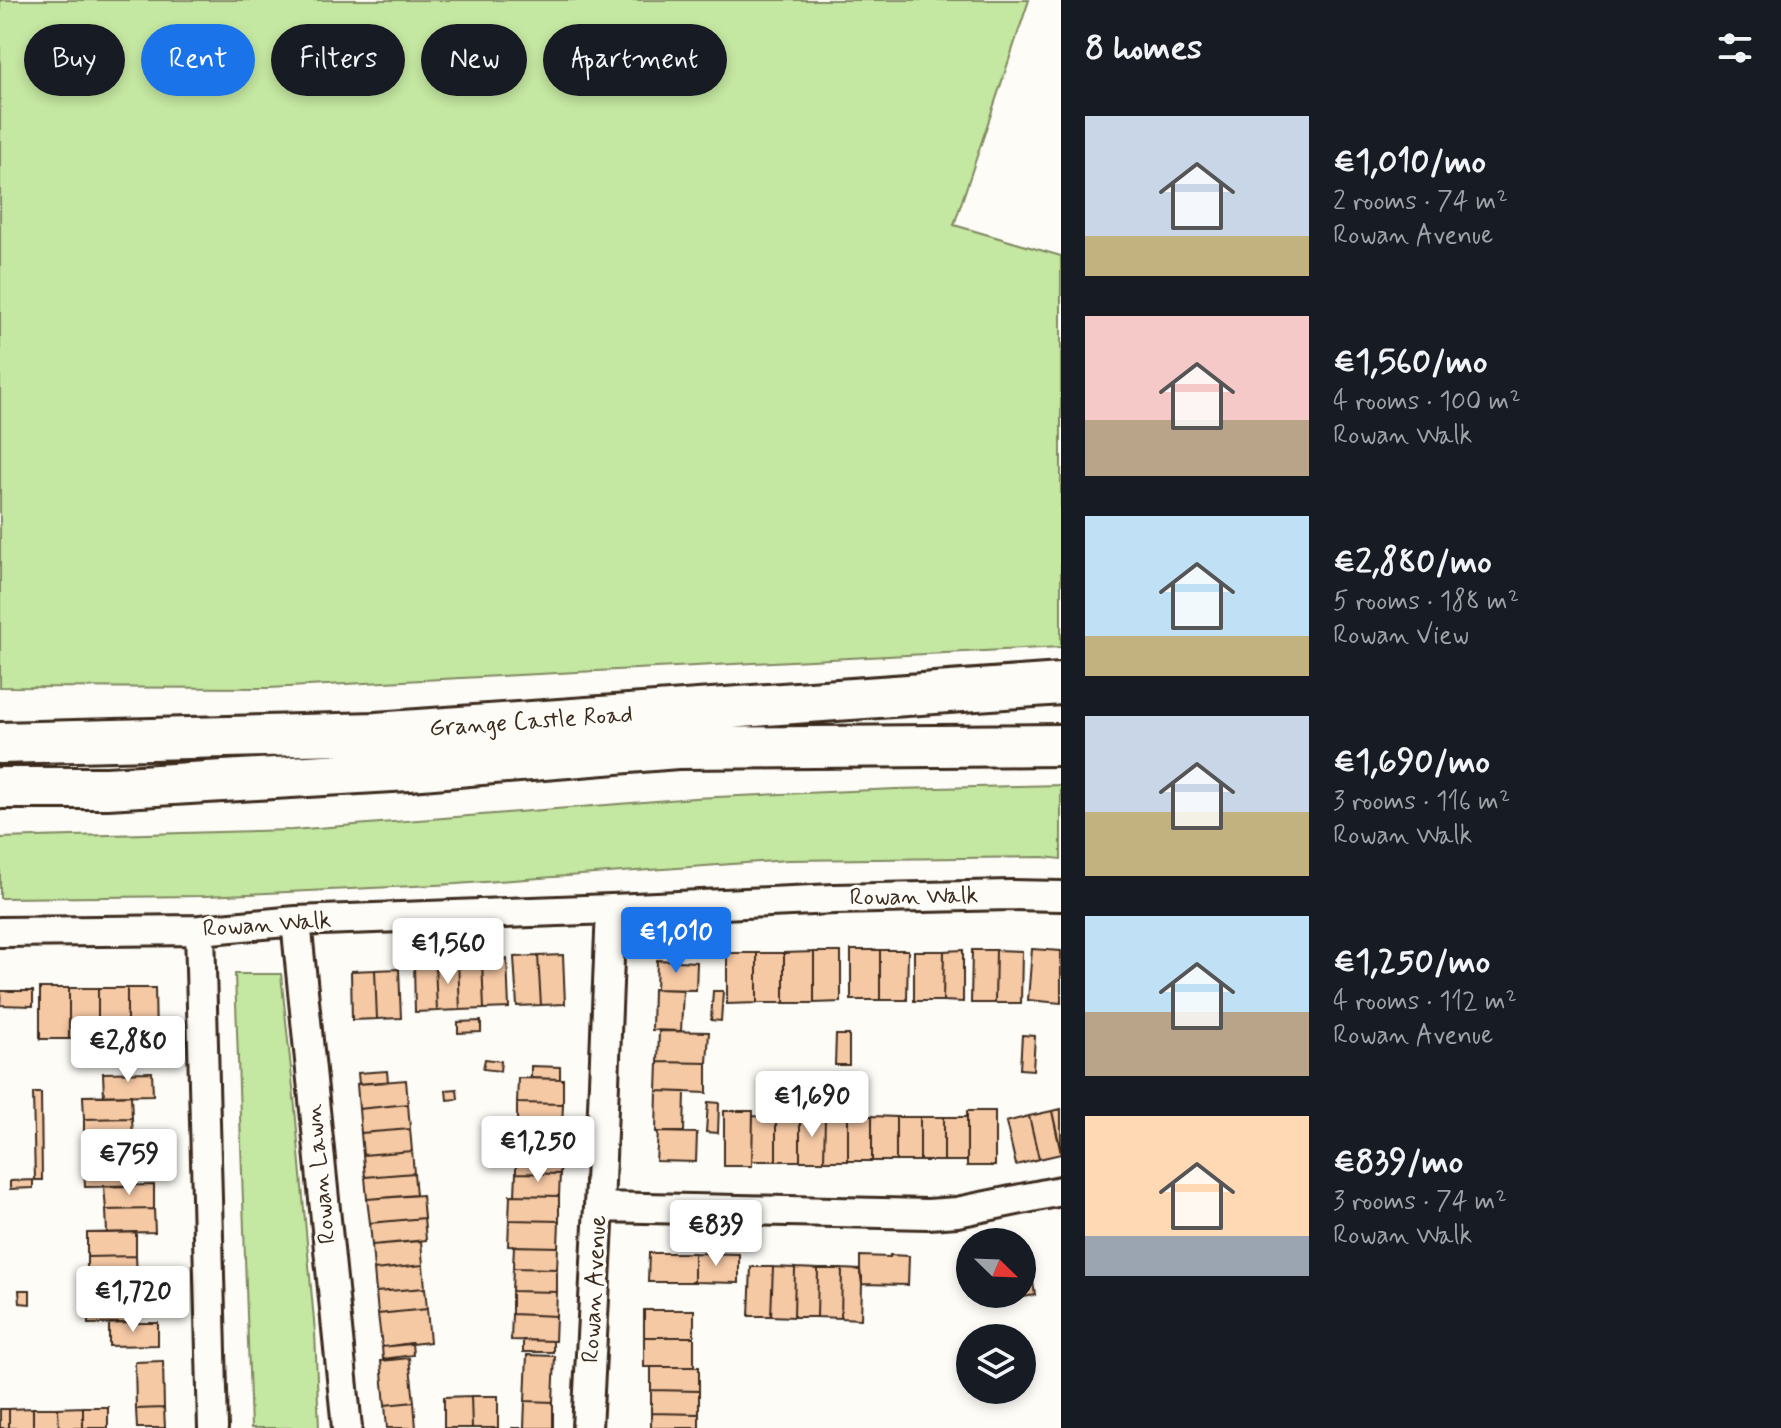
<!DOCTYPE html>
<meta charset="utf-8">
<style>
:root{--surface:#171b24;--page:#242831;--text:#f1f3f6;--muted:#9ea1a6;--accent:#1a73e8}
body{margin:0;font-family:Mynerve,sans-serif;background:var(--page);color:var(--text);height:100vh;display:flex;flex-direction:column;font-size:30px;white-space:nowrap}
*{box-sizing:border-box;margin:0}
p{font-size:26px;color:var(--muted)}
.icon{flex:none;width:44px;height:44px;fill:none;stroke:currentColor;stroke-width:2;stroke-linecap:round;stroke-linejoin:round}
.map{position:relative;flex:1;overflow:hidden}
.sheet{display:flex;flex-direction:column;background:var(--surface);width:720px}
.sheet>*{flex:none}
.banner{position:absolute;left:24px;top:24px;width:760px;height:72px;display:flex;gap:16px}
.needle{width:52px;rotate:113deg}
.controls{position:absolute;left:956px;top:1228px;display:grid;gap:16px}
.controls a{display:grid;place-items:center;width:80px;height:80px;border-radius:50%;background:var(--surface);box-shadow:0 4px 12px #0003;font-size:40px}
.price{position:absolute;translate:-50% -68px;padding:0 18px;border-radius:8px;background:#fff;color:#222;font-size:26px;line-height:52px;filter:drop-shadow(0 2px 4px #0008)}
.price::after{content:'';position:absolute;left:50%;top:48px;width:24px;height:18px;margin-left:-12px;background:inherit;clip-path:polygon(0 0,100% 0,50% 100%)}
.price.on{background:var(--accent);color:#fff}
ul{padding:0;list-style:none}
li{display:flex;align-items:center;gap:24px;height:200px;padding:0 24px}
li span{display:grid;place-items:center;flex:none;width:224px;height:160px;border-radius:0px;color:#555}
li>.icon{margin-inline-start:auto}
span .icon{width:96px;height:96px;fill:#fffc;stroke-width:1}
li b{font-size:34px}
h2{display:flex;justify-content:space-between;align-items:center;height:96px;padding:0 24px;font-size:34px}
.chip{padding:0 28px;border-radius:36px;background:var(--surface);box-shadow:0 4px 12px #0003;font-size:28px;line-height:72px}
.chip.on{background:var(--accent);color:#fff}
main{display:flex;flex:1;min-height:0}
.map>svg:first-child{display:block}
.green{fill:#c4e7a1;stroke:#808860;stroke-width:2}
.building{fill:#f6c9a5;stroke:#3b2a1e;stroke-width:2}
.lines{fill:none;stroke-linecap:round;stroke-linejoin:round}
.street-casing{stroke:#3b2a1e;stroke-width:34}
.secondary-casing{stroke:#3b2a1e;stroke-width:46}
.street{stroke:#fdfcf7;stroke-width:28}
.secondary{stroke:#fdfcf7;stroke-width:40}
.labels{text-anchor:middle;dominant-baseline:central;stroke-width:6;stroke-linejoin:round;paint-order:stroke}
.street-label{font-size:24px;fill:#3b2a1e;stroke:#fdfcf7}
</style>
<main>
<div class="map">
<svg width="1061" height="1428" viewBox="0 0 1061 1428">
<rect width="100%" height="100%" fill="#fdfcf7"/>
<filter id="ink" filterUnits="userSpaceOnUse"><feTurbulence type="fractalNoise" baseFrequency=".0125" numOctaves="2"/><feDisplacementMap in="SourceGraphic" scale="16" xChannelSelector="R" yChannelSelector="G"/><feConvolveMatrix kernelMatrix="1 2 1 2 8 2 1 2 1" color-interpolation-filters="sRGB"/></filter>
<g filter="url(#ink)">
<path class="green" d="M0 0H1029L954 225 1061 256V647L269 688 0 687Z
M1061 785V859L1043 857 788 860 456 884 205 896 0 898V838L292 830 694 798 896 789Z
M235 974H281L294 1097 315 1332 319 1428H251Z"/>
<path class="building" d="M1032 949 1061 951V1003L1028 1000Z
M851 950H880V1000H851Z
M880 950H908L907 1000H880Z
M963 950V1002L943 1001 944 951Z
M972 950H996L995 1003H971Z
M996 950 1022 951 1021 1003H995Z
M914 951H944L943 1001H914Z
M814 952H841V1002L814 1003Z
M814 952V1003H784V953Z
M727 953H757V1003L727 1004Z
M757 953H784V1003H757Z
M563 955 565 1004 541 1005 538 956Z
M538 956 541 1005 517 1006 514 957Z
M507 959 509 1008 484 1009 482 960Z
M482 960 484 1009 460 1010 458 961Z
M657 960 697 962 696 990 656 989Z
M458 961 460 1010 437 1011 435 962Z
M435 962 437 1011 415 1012 414 963Z
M399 969 401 1018 377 1019 375 970Z
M375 970 377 1019 352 1020 351 971Z
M40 988H69V1039H40Z
M69 988H98V1039H69Z
M98 988H127V1039H98Z
M127 988H155L156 1039H127Z
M653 989 683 990 681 1031 652 1030Z
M1 991H33V1006L0 1005Z
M713 991H723L721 1021 711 1020Z
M481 1021V1032L458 1033V1022Z
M659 1031 709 1032 707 1063 658 1062Z
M836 1035H849V1065H835Z
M1022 1035 1035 1036 1033 1070 1020 1069Z
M485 1059 501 1061 500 1071 483 1069Z
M658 1062 707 1063V1093L657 1091Z
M531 1066 560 1067V1079L531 1078Z
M387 1071 388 1082 359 1084 358 1073Z
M152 1072 153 1095 104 1096 103 1073Z
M518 1078 563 1079V1104L517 1103Z
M406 1080 408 1104 359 1109 357 1084Z
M457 1089 458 1099 447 1100 446 1090Z
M657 1091 685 1092 684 1132H656Z
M33 1093H41L42 1180H35Z
M131 1095 132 1118 84 1119 83 1096Z
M708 1102 719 1103 718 1133 706 1132Z
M517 1103 563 1104 562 1128 517 1126Z
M408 1104 410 1129 361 1133 359 1109Z
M1061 1109V1151L1052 1111Z
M724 1111H753L752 1166H724Z
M967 1111H995V1166H967Z
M1052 1111 1061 1154 1039 1159 1029 1116Z
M753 1116 776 1117V1161H752Z
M800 1116V1161H776V1117Z
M800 1116 825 1117 824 1161H800Z
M848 1116V1161H824L825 1117Z
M848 1116H872V1161H848Z
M872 1116 896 1117V1161H872Z
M1029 1116 1039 1159 1016 1165 1006 1122Z
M896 1117H920V1161H896Z
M920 1117H944V1161H920Z
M944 1117H967V1161H944Z
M132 1118 133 1139 84 1140V1119Z
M517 1126 562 1128 561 1151 516 1150Z
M410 1129 412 1151 363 1155 361 1133Z
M658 1132 697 1133 696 1162 656 1161Z
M133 1139V1162L84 1163V1140Z
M516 1150 561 1151 560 1174 516 1173Z
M412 1151 414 1173 365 1177 363 1155Z
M133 1162 134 1186 85 1187 84 1163Z
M414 1173 416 1195 367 1199 365 1177Z
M516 1173 560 1174 559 1196 515 1195Z
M33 1180V1188L10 1189V1181Z
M154 1185V1209L106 1210 104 1186Z
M422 1195 424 1218 370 1223 367 1199Z
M510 1195 559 1196V1221L509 1220Z
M154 1209 155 1232 107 1233 106 1210Z
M424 1218 426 1240 372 1245 370 1223Z
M509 1220 559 1221 558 1247 508 1246Z
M136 1232V1256L87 1257V1233Z
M421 1241 423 1265 374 1270 372 1245Z
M514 1246 558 1247 557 1269 513 1268Z
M649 1253H694V1282H648Z
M694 1253 739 1254V1283L694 1282Z
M890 1255 909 1256 908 1285 862 1284V1276L860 1275V1256L890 1257Z
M136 1256 137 1279H87V1257Z
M423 1265 425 1288 376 1292 374 1270Z
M751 1267H773L771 1316H749Z
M773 1267 795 1268 794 1317 771 1316Z
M513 1268 557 1269V1292L512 1291Z
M795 1268 818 1269 817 1317H794Z
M818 1269H842L841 1318 817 1317Z
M842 1269 860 1270 862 1284 861 1319 841 1318Z
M87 1279H137V1301H88Z
M1033 1282 1035 1295 1006 1300 1005 1294H1022V1284Z
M425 1288 427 1309 378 1314 376 1292Z
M19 1290H30V1304L20 1303Z
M512 1291 557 1292 556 1316 512 1314Z
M88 1301H137L136 1323 88 1324Z
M427 1309 430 1342 382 1347 378 1314Z
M644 1310H694V1337H644Z
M512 1314 556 1316 555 1341 511 1340Z
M109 1323H158V1345L109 1346Z
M644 1337H694V1367H644Z
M523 1340 553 1341V1352H523Z
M412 1343 413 1355 383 1359 382 1347Z
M527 1355 555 1356 553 1402 525 1401Z
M409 1358 414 1402 385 1405 381 1361Z
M163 1361 164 1408 136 1409 135 1362Z
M651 1367H699V1391L651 1390Z
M651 1390 699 1391V1414L651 1413Z
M471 1396H498V1428H472Z
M471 1396 472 1428H444V1397Z
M525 1401 553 1402V1428H511H524Z
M414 1402 416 1428H387L385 1405Z
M83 1407H108V1428H83Z
M83 1407V1428H59L58 1408Z
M33 1408V1428H9V1409Z
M33 1408H58L59 1428H33Z
M164 1408 165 1428H137L136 1409Z
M0 1409H9V1428H0Z
M651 1413 699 1414V1428H651Z"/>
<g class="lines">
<defs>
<path id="street" d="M296 921 347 1428
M200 930 213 1428
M0 932 200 930 296 921 611 909 835 899 1011 895 1061 896
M599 1207 928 1214 957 1212 1061 1191
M587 1428 599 1207 611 909"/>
<path id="secondary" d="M0 743 376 733 1061 684
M0 788H107L409 770 677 748 1061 745"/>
</defs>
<use href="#street" class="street-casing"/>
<use href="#secondary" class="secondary-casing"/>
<use href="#street" class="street"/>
<use href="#secondary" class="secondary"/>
</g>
</g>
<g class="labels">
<g class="street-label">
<text transform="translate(531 722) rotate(-4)">Grange Castle Road</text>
<text transform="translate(914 897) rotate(-1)">Rowan Walk</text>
<text transform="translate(267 925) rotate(-4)">Rowan Walk</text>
<text transform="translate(321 1174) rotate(-96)">Rowan Lawn</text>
<text transform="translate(595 1289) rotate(-87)">Rowan Avenue</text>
</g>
</g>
</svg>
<div class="controls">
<a><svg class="needle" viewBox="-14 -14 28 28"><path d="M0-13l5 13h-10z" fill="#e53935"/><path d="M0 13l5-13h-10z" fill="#9ea1a6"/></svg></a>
<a><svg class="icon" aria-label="layers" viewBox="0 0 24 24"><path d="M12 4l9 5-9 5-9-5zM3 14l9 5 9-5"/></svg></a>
</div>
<b class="price on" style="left:676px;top:975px">€1,010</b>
<b class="price" style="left:448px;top:986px">€1,560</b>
<b class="price" style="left:128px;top:1084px">€2,880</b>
<b class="price" style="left:812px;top:1139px">€1,690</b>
<b class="price" style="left:538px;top:1184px">€1,250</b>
<b class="price" style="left:129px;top:1197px">€759</b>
<b class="price" style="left:716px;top:1268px">€839</b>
<b class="price" style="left:133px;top:1334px">€1,720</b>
<div class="banner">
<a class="chip">Buy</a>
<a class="chip on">Rent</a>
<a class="chip">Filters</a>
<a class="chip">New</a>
<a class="chip">Apartment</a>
</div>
</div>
<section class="sheet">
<h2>8 homes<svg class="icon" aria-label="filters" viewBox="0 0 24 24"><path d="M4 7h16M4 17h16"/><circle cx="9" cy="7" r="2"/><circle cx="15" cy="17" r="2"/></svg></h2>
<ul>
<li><span style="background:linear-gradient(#c9d6e8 75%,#c2b280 0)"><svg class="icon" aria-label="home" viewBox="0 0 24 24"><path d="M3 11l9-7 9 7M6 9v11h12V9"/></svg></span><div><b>€1,010/mo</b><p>2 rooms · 74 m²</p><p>Rowan Avenue</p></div></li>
<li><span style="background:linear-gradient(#f6c9c9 65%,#b9a48a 0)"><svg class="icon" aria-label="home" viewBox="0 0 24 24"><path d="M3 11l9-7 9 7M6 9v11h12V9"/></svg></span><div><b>€1,560/mo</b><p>4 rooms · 100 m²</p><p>Rowan Walk</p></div></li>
<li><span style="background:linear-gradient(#bfe0f5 75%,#c2b280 0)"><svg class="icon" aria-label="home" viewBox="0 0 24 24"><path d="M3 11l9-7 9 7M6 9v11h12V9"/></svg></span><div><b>€2,880/mo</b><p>5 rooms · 188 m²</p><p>Rowan View</p></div></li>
<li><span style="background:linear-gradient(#c9d6e8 60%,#c2b280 0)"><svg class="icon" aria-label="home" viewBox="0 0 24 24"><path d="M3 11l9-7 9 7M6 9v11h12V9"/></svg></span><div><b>€1,690/mo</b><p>3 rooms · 116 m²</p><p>Rowan Walk</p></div></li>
<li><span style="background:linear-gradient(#bfe0f5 60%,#b9a48a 0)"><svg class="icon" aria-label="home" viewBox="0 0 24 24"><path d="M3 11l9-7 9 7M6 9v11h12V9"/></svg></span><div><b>€1,250/mo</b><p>4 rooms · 112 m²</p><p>Rowan Avenue</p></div></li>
<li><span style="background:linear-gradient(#ffd9b3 75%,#9aa5b1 0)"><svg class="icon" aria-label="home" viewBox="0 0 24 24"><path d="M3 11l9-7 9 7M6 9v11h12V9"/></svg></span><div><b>€839/mo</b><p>3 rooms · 74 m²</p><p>Rowan Walk</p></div></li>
</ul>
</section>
</main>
